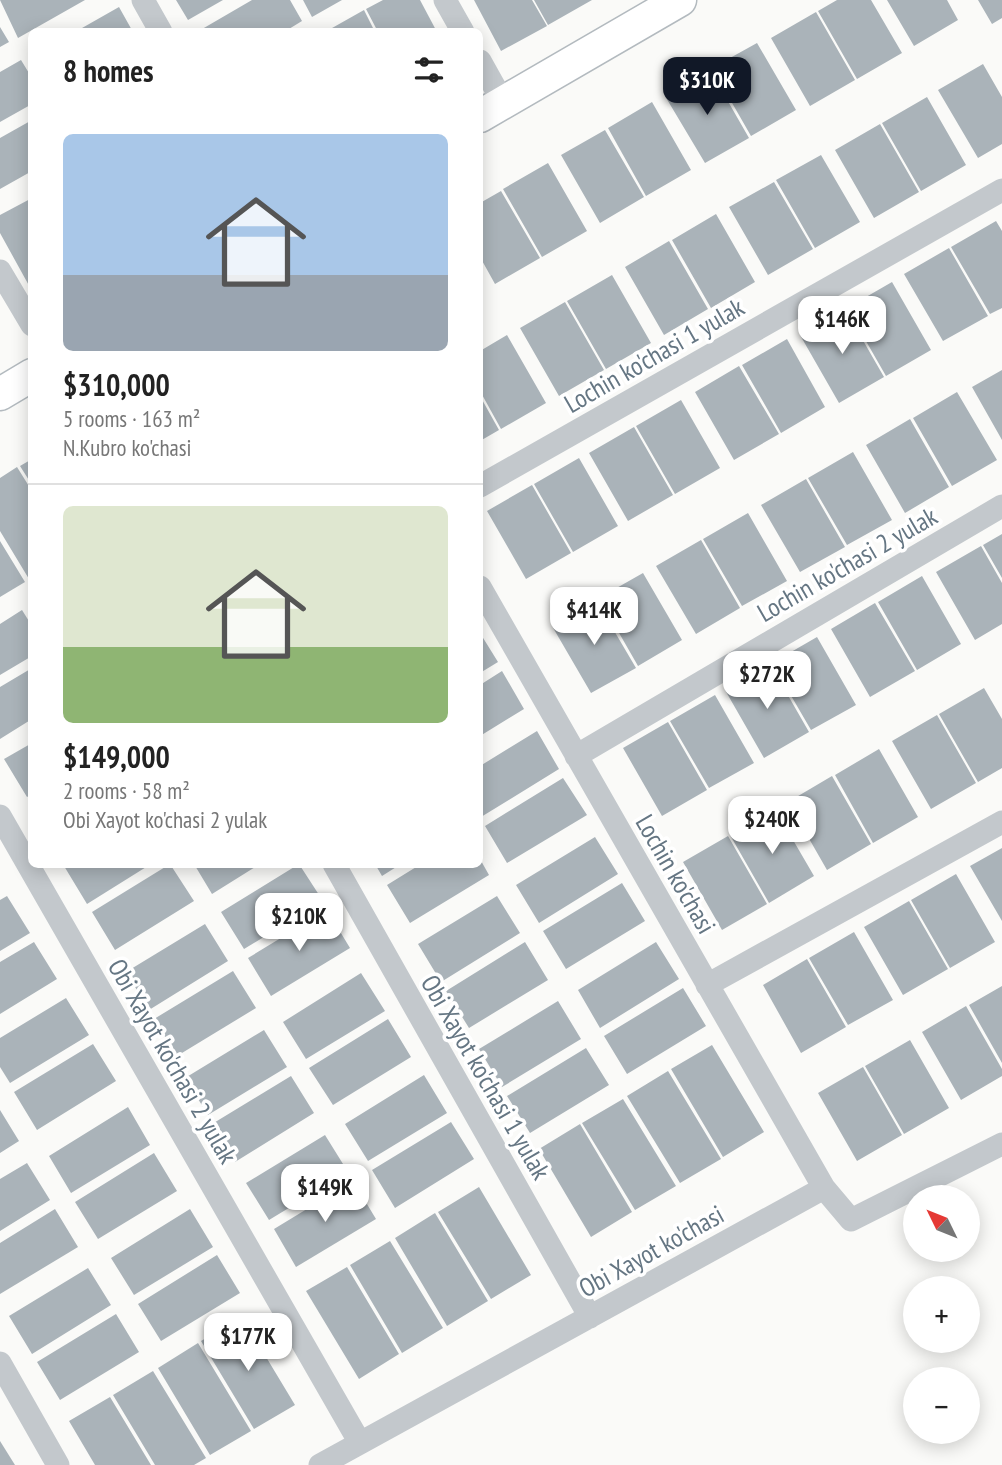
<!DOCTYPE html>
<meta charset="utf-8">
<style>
:root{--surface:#fff;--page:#f2f2f2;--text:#222;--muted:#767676;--line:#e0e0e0;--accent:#111827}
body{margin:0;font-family:"PT Sans Narrow",sans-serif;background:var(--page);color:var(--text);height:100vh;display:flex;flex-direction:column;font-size:26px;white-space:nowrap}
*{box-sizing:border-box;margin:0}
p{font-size:23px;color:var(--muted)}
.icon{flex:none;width:38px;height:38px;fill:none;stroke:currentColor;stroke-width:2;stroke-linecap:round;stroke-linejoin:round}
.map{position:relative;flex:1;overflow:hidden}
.sheet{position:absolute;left:28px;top:28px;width:455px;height:840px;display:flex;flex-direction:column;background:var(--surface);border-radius:10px;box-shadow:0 4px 18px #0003}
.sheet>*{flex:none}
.needle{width:46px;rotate:313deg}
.fabs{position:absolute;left:903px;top:1185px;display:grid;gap:14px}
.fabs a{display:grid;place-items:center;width:77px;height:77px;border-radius:50%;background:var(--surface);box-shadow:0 4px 18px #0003;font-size:35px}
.price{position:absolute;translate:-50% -60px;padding:0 16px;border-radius:14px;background:#fff;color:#222;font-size:23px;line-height:46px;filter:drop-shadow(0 2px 4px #0008)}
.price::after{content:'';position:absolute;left:50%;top:42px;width:21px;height:16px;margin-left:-10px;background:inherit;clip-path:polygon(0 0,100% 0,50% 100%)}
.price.on{background:var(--accent);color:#fff}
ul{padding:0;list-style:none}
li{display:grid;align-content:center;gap:14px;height:371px;padding:0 35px}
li+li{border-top:2px solid var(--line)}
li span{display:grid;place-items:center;height:217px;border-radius:10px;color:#555}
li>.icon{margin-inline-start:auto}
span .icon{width:126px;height:126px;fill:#fffc;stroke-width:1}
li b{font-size:30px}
h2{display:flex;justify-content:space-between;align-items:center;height:84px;padding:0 35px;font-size:30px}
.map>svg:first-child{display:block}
.building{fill:#aab3b9}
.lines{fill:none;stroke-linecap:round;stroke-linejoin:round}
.secondary-casing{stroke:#b3babf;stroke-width:35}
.street{stroke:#c3c8cc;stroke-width:23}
.secondary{stroke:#fff;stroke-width:32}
.labels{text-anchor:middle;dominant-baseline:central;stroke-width:7;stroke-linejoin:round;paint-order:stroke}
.street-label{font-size:26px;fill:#657683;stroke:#fff}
</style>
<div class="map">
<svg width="1002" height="1465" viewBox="0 0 1002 1465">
<rect width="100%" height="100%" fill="#fafaf8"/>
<path class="building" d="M0 0H85L18 38Z
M176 0H223L188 20Z
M252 0H290L302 21 284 32H197Z
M303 0H342L312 17Z
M383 0H420L437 32H378L366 9Z
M474 0H532L547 26 501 51Z
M534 0H592L548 25Z
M837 0H871L902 53 857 79 818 11Z
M887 0H947L958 20 914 46Z
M978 0H1002V18L992 24Z
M119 7 133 32H75Z
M364 10 375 32H325Z
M816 12 855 80 810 106 771 38Z
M0 27 9 42 0 47Z
M757 43 796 110 751 136 712 68Z
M21 60 32 78V104L0 122V72Z
M983 64 1002 97V144L978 158 938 90Z
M710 70 749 138 705 163 665 96Z
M927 97 966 165 921 191 882 123Z
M652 102 691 170 646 196 608 128Z
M32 120V171L0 189V138Z
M880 124 919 192 874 218 835 150Z
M605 130 644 197 600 223 561 155Z
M821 155 860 222 815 248 776 180Z
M548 163 587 231 542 257 503 189Z
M774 182 813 249 768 275 729 207Z
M501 191 540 258 495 284 480 257V203Z
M32 198V291L0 233V215Z
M716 214 755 282 711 308 672 240Z
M996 221 1002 231V308L990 314 951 247Z
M669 241 708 309 664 335 625 267Z
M949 248 988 316 943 341 904 274Z
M612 275 651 343 606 369 567 301Z
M892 282 931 350 886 376 847 308Z
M565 302 604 370 559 396 520 328Z
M845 309 884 377 839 403 800 335Z
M507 335 546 403 501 429 480 391V351Z
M787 339 825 407 781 433 742 365Z
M739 366 779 434 734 460 695 392Z
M1002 370V440L972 387Z
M957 392 997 460 952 486 913 418Z
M480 396 499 430 480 441Z
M681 400 720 468 675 494 636 426Z
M910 419 949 487 905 513 866 445Z
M634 427 673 495 628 521 589 453Z
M853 452 892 520 847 545 808 478Z
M579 458 618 526 573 552 534 484Z
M32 459V485L20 466Z
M17 467 32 491 29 579 0 531V478Z
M806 479 845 547 800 572 761 505Z
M532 485 571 553 526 579 487 511Z
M748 513 787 581 742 606 703 539Z
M1002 534V578L983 545Z
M701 540 740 608 696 634 656 566Z
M0 541 25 582 0 597Z
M981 546 1002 583V624L975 640 936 572Z
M643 573 682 640 638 666 599 598Z
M922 576 961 644 917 670 878 602Z
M596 600 636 668 591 693 552 626Z
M875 603 915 671 870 697 831 629Z
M22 610 32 626V656L0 675V624Z
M480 633 498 662 480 673Z
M817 637 856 705 811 730 772 663Z
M770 664 809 732 764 758 725 690Z
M32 668V719L0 739V687Z
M502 671 524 709 480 736V685Z
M984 688 1002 719V768L978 782 939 714Z
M715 695 754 763 709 788 670 721Z
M937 715 976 783 931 809 892 741Z
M668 722 707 790 662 816 623 748Z
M537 731 559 769 481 817 480 766Z
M32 743V794L27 797 4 759Z
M879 749 918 817 873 843 835 775Z
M832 776 871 844 827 870 788 802Z
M563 778 587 815 507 863 485 826Z
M775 809 814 876 769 903 730 835Z
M728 836 767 904 722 930 683 862Z
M595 837 618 874 539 923 516 885Z
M1002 848V921L970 866Z
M480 859 489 875 410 923 387 885 421 864H480Z
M66 864H151L87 904 64 866Z
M170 864 194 901 115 950 92 912Z
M194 864H260L212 894Z
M299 864 323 901 244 949 221 912Z
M375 864H401L382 876Z
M956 874 995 942 950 968 911 900Z
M622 883 645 921 566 969 543 931Z
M7 896 30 933 0 951V900Z
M497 896 520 933 441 982 418 944Z
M909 901 948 969 903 995 864 927Z
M327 910 350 948 271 996 248 958Z
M205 924 228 961 149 1010 126 972Z
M854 932 893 1000 848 1025 809 958Z
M34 942 57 979 0 1014V962Z
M525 942 548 980 469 1028 446 991Z
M656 942 679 979 600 1028 578 990Z
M807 959 846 1027 801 1053 763 985Z
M233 971 256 1008 177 1056 154 1019Z
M361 973 385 1011 306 1059 283 1022Z
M1002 986V1063L969 1005Z
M683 988 706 1026 627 1074 604 1036Z
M66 998 89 1035 10 1083 0 1067V1038Z
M558 1001 581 1039 502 1087 479 1049Z
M966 1006 1002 1069V1076L961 1100 922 1032Z
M388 1019 411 1057 333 1105 309 1068Z
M264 1030 287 1067 208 1115 185 1078Z
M910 1040 949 1108 904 1134 865 1066Z
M93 1044 116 1081 37 1130 14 1092Z
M712 1045 764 1132 723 1157 671 1069Z
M586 1048 609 1085 530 1133 507 1096Z
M863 1067 902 1135 857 1161 818 1093Z
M668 1071 721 1159 680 1183 627 1096Z
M424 1075 447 1113 368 1161 345 1124Z
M291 1076 314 1113 235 1162 212 1124Z
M623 1099 676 1186 635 1210 582 1123Z
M128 1107 150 1145 71 1193 49 1156Z
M0 1110 19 1141 0 1153Z
M451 1122 474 1159 395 1208 372 1170Z
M580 1124 632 1212 591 1237 539 1149Z
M325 1135 348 1172 269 1220 246 1183Z
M154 1153 177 1191 98 1239 75 1202Z
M27 1163 50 1200 0 1231V1179Z
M353 1181 376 1219 296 1267 274 1229Z
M479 1187 531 1275 491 1299 438 1212Z
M55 1209 78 1247 0 1294V1243Z
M190 1209 213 1247 134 1295 111 1258Z
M435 1213 488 1301 447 1326 395 1238Z
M390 1241 443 1328 402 1353 350 1265Z
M217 1255 240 1293 161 1341 138 1304Z
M347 1267 399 1354 359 1379 306 1291Z
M88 1268 111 1305 32 1354 9 1316Z
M116 1314 139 1352 60 1400 37 1362Z
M242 1317 295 1405 254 1429 201 1341Z
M198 1343 251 1431 210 1455 158 1368Z
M153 1371 206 1458 194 1465H155L113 1395Z
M110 1397 151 1465H95L69 1421Z
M0 1441 15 1465H0Z"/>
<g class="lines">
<defs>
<path id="secondary" d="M480 116 680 0
M0 394 32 375"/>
</defs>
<use href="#secondary" class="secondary-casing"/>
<path class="street" d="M143 0 161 32
M445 0 463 32
M480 61 503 102
M0 271 32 325
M480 486 1002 190
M480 587 824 1188
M576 756 1002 506
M0 816 360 1443
M334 864 590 1317
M707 985 1002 822
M0 1363 58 1465
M320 1465 824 1188 851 1220 1002 1144"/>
<use href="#secondary" class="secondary"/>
</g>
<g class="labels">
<g class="street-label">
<text transform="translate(654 355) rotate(-30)">Lochin ko'chasi 1 yulak</text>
<text transform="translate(847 564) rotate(-30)">Lochin ko'chasi 2 yulak</text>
<text transform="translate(676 874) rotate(60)">Lochin ko'chasi</text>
<text transform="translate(173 1061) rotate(60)">Obi Xayot ko'chasi 2 yulak</text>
<text transform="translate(486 1077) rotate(60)">Obi Xayot ko'chasi 1 yulak</text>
<text transform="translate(651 1251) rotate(-29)">Obi Xayot ko'chasi</text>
</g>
</g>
</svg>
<div class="fabs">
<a><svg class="needle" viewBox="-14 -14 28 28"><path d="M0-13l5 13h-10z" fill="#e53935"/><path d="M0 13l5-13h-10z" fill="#767676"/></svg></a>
<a>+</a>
<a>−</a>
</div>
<b class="price on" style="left:707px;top:117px">$310K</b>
<b class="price" style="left:842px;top:356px">$146K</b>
<b class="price" style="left:594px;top:647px">$414K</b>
<b class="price" style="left:767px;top:711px">$272K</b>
<b class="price" style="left:772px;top:856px">$240K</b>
<b class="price" style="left:299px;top:953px">$210K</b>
<b class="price" style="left:325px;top:1224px">$149K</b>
<b class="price" style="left:248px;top:1373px">$177K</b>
<section class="sheet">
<h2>8 homes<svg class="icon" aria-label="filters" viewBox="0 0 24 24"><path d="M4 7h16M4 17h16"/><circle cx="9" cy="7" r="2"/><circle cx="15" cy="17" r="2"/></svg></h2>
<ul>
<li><span style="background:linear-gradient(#a9c7e8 65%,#9aa5b1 0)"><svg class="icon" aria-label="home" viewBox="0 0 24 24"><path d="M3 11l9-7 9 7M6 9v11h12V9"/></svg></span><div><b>$310,000</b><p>5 rooms · 163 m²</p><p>N.Kubro ko'chasi</p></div></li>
<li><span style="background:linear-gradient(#dfe7d0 65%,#8fb573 0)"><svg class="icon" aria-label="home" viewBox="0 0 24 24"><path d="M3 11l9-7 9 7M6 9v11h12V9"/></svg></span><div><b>$149,000</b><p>2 rooms · 58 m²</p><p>Obi Xayot ko'chasi 2 yulak</p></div></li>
</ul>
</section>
</div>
